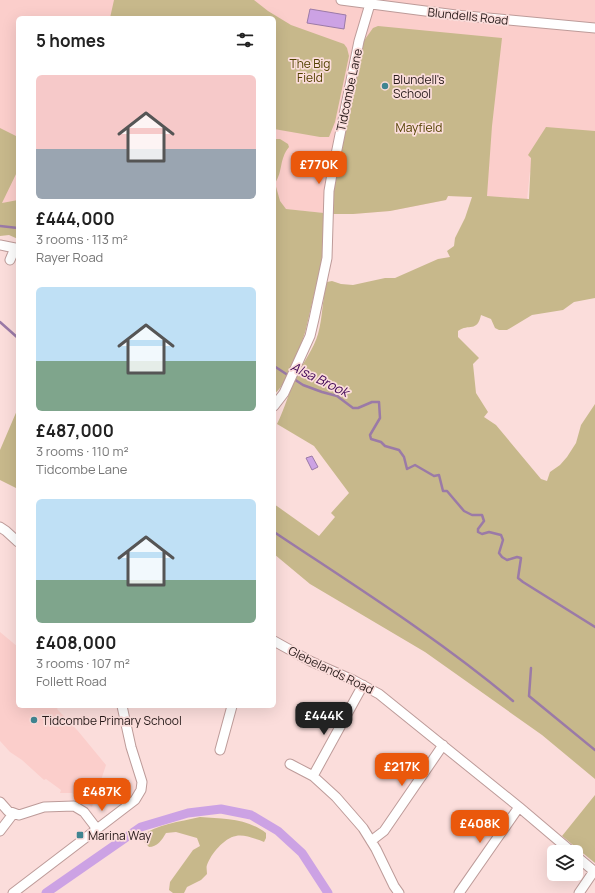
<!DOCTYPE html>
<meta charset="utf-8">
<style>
:root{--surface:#fff;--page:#f2f2f2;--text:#222;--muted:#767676;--accent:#ea580c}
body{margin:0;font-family:Manrope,sans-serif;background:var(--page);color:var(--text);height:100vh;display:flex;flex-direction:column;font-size:15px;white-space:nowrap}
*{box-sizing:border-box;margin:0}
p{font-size:13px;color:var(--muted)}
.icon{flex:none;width:22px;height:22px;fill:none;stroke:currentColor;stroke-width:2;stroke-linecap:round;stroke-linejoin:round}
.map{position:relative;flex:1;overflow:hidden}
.drawer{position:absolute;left:16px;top:16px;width:260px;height:692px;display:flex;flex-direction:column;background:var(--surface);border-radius:6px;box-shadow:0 4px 16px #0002}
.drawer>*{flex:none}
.fabs{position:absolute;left:547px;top:845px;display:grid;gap:8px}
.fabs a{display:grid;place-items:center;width:36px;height:36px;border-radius:6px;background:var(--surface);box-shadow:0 4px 16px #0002;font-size:20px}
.price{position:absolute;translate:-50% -34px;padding:0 9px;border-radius:8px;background:var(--accent);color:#fff;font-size:13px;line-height:26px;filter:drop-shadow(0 1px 2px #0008)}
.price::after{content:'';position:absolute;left:50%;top:24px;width:12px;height:9px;margin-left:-6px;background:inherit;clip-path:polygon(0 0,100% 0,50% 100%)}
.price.current{background:#222;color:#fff}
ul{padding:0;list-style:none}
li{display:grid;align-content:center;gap:8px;height:212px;padding:0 20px}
li span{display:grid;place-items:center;height:124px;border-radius:6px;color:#555}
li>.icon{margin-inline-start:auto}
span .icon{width:72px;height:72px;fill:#fffc;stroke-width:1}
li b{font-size:17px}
h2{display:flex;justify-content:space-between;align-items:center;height:48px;padding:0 20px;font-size:17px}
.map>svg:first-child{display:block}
.built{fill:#fbcecb;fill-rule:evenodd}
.green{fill:#c7b88b}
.water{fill:#cca2e4;stroke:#9b7aa7}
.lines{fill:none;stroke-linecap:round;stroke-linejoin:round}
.stream{stroke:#9b7aa7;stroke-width:2.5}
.canal{stroke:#cca2e4;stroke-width:9}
.minor-casing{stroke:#bd9b99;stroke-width:11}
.minor{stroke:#fff;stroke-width:9}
.poi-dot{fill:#408591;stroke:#fbdddb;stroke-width:1.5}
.labels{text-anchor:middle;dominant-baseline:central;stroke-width:3.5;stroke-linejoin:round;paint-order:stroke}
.street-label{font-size:12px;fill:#281b1a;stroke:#fbdddb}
.park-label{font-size:12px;fill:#524000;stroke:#fbdddb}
.poi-label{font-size:12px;fill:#281b1a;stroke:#fbdddb;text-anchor:start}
.water-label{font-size:13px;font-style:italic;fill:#3f0556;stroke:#fbdddb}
</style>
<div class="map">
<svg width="595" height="893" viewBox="0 0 595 893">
<rect width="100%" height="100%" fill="#fbdddb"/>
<path class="built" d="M0 0H595V211L487 197 448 196 446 200 390 211 353 214H333L274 208V18H18V215L0 208ZM530 171V172L586 205 527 200Z
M0 632 18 647V706H59L57 709 78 731 106 765 92 807 72 793H60L61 790 46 779 44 780 22 760 10 752 0 741Z"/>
<path class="green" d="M114 0H254L268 11 291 25 344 44 347 48 349 56 335 122 329 137H320L274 129V18H110Z
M378 26 502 38 492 126 487 196 529 199 531 158 528 155 546 127 595 131V298L574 302 563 310 532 315 507 330H499L495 328 491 319 481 315C477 333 469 323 458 331V337L479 358 473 364 476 393 488 412 484 417 496 425 541 479 547 481 550 472 560 465 567 457 576 443 581 425 595 404V779L542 735 425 652 310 584 274 554V504L319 536 335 517 331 513 349 493 314 446 277 424C285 408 289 391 297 375 303 363 314 348 318 334 323 317 322 299 327 282L332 281 341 284 353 285 385 278H395L438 259 450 257 447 251 454 246 455 238 465 218 472 197 448 196 446 200 390 211 353 214H333V191L363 42 373 28Z
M0 128 18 137V170L2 203 18 200V239L9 235 0 236Z
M274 139H280L288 144 289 147C279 159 283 172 275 183L280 201 286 209 324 213V239L321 265 306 329C302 344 286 387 274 394Z
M18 408V489L0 480V450Z
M595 795V863L562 836Z
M200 817C223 819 247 818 266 833V838L264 842C256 839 244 834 236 836 224 838 211 854 207 865 206 867 207 871 207 874L201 880 187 887 184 893H173L169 890 170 882 193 850 200 846 197 838 176 832 166 833C162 840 157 847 149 847L140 837C157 824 179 822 200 817Z"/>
<path class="water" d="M310 9 346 15 344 29 307 23Z
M312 456 318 467 312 470 306 458Z"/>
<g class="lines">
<path class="stream" d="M0 226 18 228
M0 322 18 338
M274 366 303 385 322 392 337 396 353 408H358L372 402H379L380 418 370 435 371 439 381 442 385 446 399 450 404 457 407 469 415 465 434 476 439 475 443 491H447L464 511 472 515H482L484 521 478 529V532L482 534 489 532 501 535 503 540 499 553 502 557 507 560 517 557 521 558 518 578 523 582 595 627
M274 532C355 586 438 638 513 701
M531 668 529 696 595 750"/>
<path class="canal" d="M46 893 141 827 188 813 221 809 251 815 278 831 302 853 328 893"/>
<defs>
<path id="minor" d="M341 0 456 15 595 28
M0 245 15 248
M10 260 15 248 18 249
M274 406 284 393 310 336 314 319 327 258 329 191 332 174 359 41 370 4
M0 527 6 531 18 542
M274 641 310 661 353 680 379 694 519 807 572 852
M363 685 313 776 336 797 363 828 376 849 394 886 399 893
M220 750 232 706
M290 764 313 776
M0 802 8 811 19 815 44 807 74 806 84 812 97 829
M0 831 13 814
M371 841 384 831 443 745
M576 856 595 872
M13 893 135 800 141 790 142 782 131 747 122 706
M459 893 519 807
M579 893 594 871"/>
</defs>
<use href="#minor" class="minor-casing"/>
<use href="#minor" class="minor"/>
</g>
<g class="poi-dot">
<circle cx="385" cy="86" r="4"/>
<circle cx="34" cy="720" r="4"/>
<rect x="76" y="831" width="8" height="8" rx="2"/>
</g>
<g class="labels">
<g class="street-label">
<text transform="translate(468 16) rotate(6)">Blundells Road</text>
<text transform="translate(349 90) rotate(-78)">Tidcombe Lane</text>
<text transform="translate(331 670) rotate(26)">Glebelands Road</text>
</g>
<g class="park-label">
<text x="310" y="63">The Big<tspan x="310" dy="14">Field</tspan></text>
<text x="419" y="127">Mayfield</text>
</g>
<g class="poi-label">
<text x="393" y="79">Blundell's<tspan x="393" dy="14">School</tspan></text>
<text x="42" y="720">Tidcombe Primary School</text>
<text x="88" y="835">Marina Way</text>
</g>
<g class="water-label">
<text transform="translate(320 379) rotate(26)">Alsa Brook</text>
</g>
</g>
</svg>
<div class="fabs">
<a><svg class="icon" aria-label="layers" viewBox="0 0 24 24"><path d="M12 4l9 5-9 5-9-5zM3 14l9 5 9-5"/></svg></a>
</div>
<b class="price" style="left:319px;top:185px">£770K</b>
<b class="price current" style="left:324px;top:736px">£444K</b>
<b class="price" style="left:402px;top:787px">£217K</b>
<b class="price" style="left:102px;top:812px">£487K</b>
<b class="price" style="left:480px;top:844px">£408K</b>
<section class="drawer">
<h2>5 homes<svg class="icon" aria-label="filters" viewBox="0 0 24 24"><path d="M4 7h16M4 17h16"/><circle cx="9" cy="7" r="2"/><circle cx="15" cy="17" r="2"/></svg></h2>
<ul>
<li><span style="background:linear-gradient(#f6c9c9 60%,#9aa5b1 0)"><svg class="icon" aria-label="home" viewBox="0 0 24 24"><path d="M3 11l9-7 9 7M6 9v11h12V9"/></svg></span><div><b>£444,000</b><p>3 rooms · 113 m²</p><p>Rayer Road</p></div></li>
<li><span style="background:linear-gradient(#bfe0f5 60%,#7fa58c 0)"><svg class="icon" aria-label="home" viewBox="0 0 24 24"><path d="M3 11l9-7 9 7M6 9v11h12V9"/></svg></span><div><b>£487,000</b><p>3 rooms · 110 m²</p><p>Tidcombe Lane</p></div></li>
<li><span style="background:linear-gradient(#bfe0f5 65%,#7fa58c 0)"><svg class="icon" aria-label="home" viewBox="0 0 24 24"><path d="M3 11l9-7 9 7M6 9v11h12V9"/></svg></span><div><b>£408,000</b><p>3 rooms · 107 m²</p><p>Follett Road</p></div></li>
</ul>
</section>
</div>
